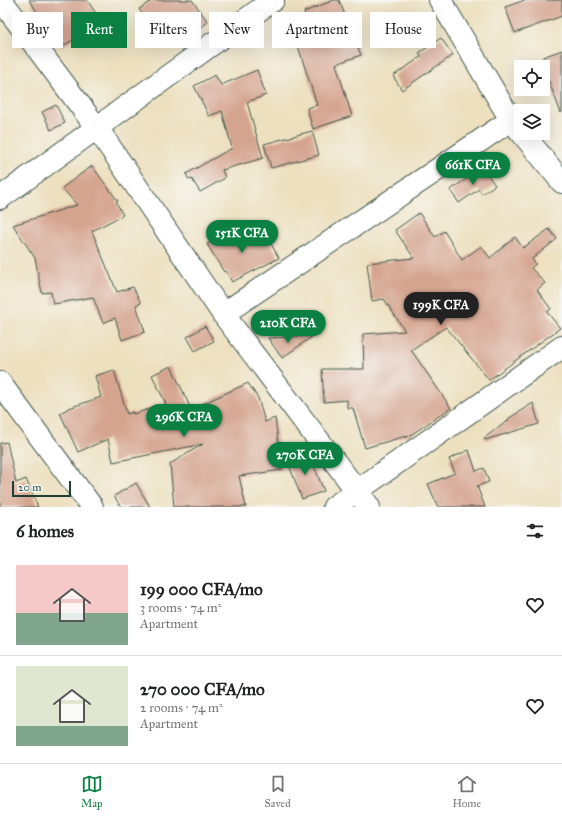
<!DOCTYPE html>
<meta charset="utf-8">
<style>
:root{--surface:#fff;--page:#f6f6f6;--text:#202124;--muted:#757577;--line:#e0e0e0;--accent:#0b8043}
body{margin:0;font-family:"IM FELL Great Primer",serif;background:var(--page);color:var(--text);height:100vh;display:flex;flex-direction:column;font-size:15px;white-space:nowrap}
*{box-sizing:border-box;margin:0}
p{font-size:13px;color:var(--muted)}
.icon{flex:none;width:22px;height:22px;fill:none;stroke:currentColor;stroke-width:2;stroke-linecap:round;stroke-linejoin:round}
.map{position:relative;height:507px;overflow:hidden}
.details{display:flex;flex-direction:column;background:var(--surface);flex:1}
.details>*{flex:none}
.hud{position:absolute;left:12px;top:12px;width:538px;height:36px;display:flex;gap:8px}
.buttons{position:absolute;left:514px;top:60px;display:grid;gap:8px}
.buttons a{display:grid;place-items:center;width:36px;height:36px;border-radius:0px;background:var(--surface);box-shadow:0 4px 16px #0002;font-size:20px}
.scale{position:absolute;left:12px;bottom:10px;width:59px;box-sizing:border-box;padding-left:4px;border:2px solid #1f3d34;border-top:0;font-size:11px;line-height:14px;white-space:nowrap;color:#1f3d34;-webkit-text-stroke:3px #f6f6f2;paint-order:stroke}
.price{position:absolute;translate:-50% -34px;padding:0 9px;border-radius:14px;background:var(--accent);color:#fff;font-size:13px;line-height:26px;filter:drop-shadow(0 1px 2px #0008)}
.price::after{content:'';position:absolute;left:50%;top:24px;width:12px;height:9px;margin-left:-6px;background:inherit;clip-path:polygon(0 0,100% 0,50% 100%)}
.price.current{background:#222;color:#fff}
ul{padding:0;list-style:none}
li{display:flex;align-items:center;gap:12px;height:100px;padding:0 16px}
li+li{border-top:1px solid var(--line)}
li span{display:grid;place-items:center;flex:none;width:112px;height:80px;border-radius:0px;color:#555}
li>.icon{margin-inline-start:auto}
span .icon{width:48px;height:48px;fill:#fffc;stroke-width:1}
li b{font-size:17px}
h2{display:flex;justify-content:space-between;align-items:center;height:48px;padding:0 16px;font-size:17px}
.tag{padding:0 14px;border-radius:0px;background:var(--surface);box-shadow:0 4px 16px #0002;font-size:14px;line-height:36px}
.tag.current{background:var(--accent);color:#fff}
.menu{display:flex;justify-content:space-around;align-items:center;height:56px;border-top:1px solid var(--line);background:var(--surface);font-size:11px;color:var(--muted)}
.menu a{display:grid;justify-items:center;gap:2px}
.menu .current{color:var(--accent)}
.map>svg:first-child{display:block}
.building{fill:#d5a48f}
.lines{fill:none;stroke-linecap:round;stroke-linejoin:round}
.minor-casing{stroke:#3e5549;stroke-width:24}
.minor{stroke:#fff;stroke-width:22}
</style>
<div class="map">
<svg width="562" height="507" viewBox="0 0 562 507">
<rect width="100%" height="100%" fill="#f6f6f2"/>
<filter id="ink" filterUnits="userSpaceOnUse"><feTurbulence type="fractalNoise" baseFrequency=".025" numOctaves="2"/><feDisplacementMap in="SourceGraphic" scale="8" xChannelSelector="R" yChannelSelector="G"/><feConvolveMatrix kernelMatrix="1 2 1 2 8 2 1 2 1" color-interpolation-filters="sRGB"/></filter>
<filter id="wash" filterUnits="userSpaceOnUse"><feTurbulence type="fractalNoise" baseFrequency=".012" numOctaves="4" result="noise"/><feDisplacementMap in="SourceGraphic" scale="16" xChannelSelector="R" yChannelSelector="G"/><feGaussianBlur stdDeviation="0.9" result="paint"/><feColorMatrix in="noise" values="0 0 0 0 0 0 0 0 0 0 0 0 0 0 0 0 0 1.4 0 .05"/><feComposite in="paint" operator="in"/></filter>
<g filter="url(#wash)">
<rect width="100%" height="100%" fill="#ede0bf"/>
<g id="blocks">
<path class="building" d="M29 0H87L101 21 62 47Z
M153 0H192L208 22 194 32 189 25 162 43 139 9Z
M334 0H339L361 55 336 64 352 116 313 129 307 108 317 105 298 46H296L290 32 309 25 304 12Z
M525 0H562V16L515 33 505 7Z
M441 38 453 55 402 90 393 76 421 57 419 53Z
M562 50V112L561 113 543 66V57Z
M257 70 266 95 247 102 263 158 222 170 225 178 200 192 192 179 189 180 186 174 232 148 222 111 209 116 194 86 215 75 221 85Z
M56 105 65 123 51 130 42 112Z
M312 131 319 155 271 168 264 144Z
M92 166 118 201 116 202 123 215 92 231 117 292 133 287 141 303 136 305 145 332 122 340 115 318 103 323 93 297 53 304 51 292 42 293 35 258 13 225 77 205 62 188Z
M483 168 495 185 482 194 479 189 459 203 450 190Z
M419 213 435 237 444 231 462 260 481 246 490 258 515 237 523 248 549 229 557 239 532 259 536 264 531 268 545 283 537 290 551 309 547 312 560 328 489 380 446 327 411 350 451 408 406 438V436L365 448 353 408H347V400L324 402 322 369H364L363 334 405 331 384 299 372 301 367 263 414 258 395 230Z
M244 229 251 243 266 235 279 258 232 282 226 271 224 272 207 244Z
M205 326 214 341 195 351 187 337Z
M313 336 282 358 268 338Z
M171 366 191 409 248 383 258 398 265 422 275 418 282 470 239 476 246 507H174L170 464 203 444 113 462 108 439 78 452 60 413 69 408 101 397 95 376 114 370 127 414 133 412V414L166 404 152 375Z
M533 403 539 424 485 440 484 438 509 420 508 419Z
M7 442 16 483 26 479 38 507H0V443Z
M469 450 476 471 484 468 489 482 477 486 485 507H438L428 484 455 473 449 459Z
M305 454 309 469 314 466 324 491 302 499 286 457Z
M136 483 150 507H121L114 496Z"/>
</g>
</g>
<g filter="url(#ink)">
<use href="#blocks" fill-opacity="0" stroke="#3e5549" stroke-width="1"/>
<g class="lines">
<defs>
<path id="minor" d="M1 0 97 128 223 314 369 507
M440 0 511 120 521 132
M522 133 562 182
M0 198 273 0
M223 314 511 120
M0 383 92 507
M334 507 562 347"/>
</defs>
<use href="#minor" class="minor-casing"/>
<use href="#minor" class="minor"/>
</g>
</g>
</svg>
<div class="buttons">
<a><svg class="icon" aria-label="locate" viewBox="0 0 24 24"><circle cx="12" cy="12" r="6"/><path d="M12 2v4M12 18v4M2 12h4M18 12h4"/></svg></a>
<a><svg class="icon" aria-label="layers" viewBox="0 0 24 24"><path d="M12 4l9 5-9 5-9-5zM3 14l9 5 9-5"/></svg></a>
</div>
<div class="scale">20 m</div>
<b class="price" style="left:473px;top:186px">661K CFA</b>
<b class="price" style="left:242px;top:254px">151K CFA</b>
<b class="price current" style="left:441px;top:326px">199K CFA</b>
<b class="price" style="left:288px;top:344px">210K CFA</b>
<b class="price" style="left:184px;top:438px">296K CFA</b>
<b class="price" style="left:305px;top:476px">270K CFA</b>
<div class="hud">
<a class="tag">Buy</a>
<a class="tag current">Rent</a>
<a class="tag">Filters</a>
<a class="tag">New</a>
<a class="tag">Apartment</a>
<a class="tag">House</a>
</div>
</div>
<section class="details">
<h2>6 homes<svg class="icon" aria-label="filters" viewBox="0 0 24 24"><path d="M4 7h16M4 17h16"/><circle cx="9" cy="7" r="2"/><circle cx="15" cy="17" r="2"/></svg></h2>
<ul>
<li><span style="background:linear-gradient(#f6c9c9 60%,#7fa58c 0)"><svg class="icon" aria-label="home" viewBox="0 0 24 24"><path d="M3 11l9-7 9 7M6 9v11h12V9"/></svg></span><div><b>199 000 CFA/mo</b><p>3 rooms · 74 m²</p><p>Apartment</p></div><svg class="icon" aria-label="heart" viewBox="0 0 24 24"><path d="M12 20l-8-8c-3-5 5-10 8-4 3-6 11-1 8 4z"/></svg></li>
<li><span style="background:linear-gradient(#dfe7d0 75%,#7fa58c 0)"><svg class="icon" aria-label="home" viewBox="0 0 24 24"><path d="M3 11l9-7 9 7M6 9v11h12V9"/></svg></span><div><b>270 000 CFA/mo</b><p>2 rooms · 74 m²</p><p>Apartment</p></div><svg class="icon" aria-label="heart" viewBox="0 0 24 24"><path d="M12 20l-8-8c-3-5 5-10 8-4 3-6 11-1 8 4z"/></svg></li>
</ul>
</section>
<nav class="menu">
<a class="current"><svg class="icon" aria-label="map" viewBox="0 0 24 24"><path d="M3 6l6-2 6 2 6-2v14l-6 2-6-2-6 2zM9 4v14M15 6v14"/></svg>Map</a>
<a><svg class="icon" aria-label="saved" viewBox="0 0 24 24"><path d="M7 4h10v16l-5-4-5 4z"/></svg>Saved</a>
<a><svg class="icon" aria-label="home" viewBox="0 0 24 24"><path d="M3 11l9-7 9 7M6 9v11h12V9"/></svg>Home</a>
</nav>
